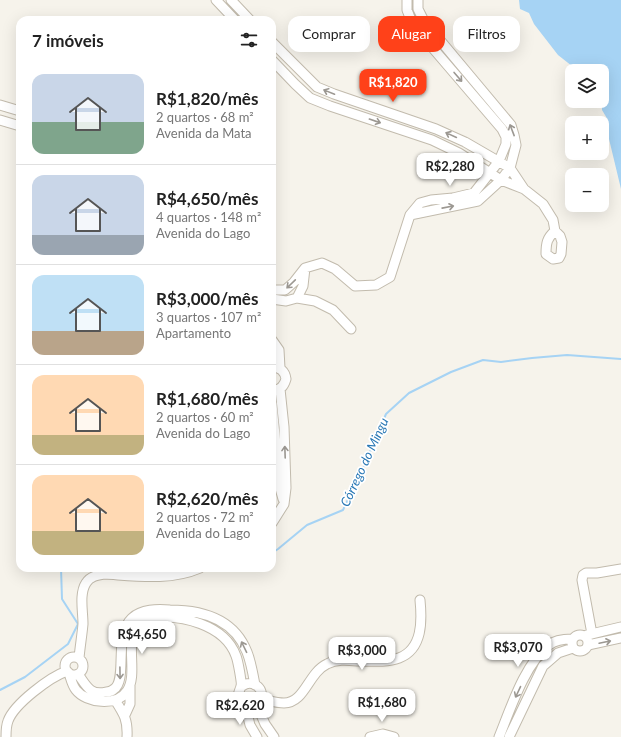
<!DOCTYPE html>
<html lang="pt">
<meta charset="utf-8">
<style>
:root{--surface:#fff;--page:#f2f2f2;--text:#222;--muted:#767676;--line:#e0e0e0;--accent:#ff4119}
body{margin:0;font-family:Lato,sans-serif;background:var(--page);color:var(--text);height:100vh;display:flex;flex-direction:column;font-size:15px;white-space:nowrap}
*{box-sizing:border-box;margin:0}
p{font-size:13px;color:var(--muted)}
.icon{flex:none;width:22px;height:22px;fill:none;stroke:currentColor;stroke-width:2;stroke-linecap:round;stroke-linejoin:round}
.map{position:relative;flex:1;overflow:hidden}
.panel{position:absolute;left:16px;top:16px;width:260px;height:556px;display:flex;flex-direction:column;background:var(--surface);border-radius:12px;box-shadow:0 4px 16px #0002}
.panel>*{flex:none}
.banner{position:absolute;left:288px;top:16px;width:273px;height:36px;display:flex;gap:8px}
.buttons{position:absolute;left:565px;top:64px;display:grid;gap:8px}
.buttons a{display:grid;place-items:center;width:44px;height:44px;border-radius:8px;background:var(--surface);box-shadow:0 4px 16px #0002;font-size:20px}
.price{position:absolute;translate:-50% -34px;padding:0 9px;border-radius:8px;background:#fff;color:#222;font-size:13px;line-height:26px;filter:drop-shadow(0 1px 2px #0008)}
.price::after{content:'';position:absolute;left:50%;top:24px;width:12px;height:9px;margin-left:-6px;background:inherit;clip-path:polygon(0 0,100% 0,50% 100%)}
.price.on{background:var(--accent);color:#fff}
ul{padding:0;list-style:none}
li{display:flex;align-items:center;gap:12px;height:100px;padding:0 16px}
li+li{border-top:1px solid var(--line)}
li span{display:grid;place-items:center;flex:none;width:112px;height:80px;border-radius:12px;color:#555}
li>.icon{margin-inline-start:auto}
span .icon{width:48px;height:48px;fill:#fffc;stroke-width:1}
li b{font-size:17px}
h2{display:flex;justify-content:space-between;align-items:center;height:48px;padding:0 16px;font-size:17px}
.chip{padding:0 14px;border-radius:12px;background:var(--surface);box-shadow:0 4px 16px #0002;font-size:14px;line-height:36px}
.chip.on{background:var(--accent);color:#fff}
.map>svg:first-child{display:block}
.water{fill:#a6d3f4}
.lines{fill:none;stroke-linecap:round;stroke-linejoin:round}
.stream{stroke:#a6d3f4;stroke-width:2}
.minor-casing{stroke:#c2bbad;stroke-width:11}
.minor{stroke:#fff;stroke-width:9}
.oneway{stroke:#9c9892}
.labels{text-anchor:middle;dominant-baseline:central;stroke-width:3.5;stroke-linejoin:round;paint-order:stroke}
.water-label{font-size:13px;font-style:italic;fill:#2978b5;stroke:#fff}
</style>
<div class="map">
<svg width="621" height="737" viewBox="0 0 621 737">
<rect width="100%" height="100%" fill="#f6f3eb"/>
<path class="water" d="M519 0H621V189L609 139 608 120 602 110V71H576L572 66 558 55 534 24 529 13 520 9Z"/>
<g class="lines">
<path class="stream" d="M272 553 278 549 307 525 343 510 364 466 386 414 409 393 451 372 483 360 501 362 532 358 567 355 621 359
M145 568 150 570
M212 570 234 568
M0 690 25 677 68 644 78 624 62 599 61 568"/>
<defs>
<path id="minor" d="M216 0 235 20
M231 0 250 20
M272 42 317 87 334 94 436 129 465 142 510 168 524 189
M272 60 295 84 310 98 330 106 432 140 459 153 501 180 524 189 543 204 553 220 555 231 560 236 562 242 561 254 559 258 553 259 546 254C546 243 547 238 555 231
M0 105 20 111
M0 120 20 126
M410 215 478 201 501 180 510 168 516 145 514 135 511 125 424 21 418 9V0
M272 290H285L294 282 305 268 322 263 335 269 355 286 376 285 390 277 410 215 420 203 431 200 453 198 474 193 499 161 506 144V137L502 129 413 25 407 10V0
M297 298 315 301 333 310 351 329
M272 299 286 301 297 298 303 286 305 268
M272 340 279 350 280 368
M272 367C280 367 285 371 286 379 284 386 280 391 272 390
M272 404 280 488 283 499
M272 523 284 504 286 488 284 427 280 389
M592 634 582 580 583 575 586 573H597L621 569
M572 643a8 8 0 1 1 16 0a8 8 0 1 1-16 0Z
M587 635 621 627
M588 645 621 638
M65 666a9 9 0 1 1 18 0a9 9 0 1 1-18 0Z
M79 658C80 647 82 635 83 624 83 611 79 594 86 583 90 576 98 575 105 574 136 576 170 581 200 568
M69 673C71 679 72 685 76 690 86 703 117 707 127 691 141 671 117 626 150 619 180 613 225 625 236 656 238 661 242 683 241 686 240 691 237 693 239 698 242 706 253 708 259 701 267 690 253 678 242 686
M78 674C86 685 90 696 106 692 108 692 112 691 114 689 128 680 113 636 132 618 142 609 157 609 170 610 202 610 234 619 247 652 251 662 253 674 255 685
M260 699C267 700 276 703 284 703 305 703 308 673 327 664 336 659 347 660 357 661 370 661 386 663 399 658 423 649 422 620 420 600
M115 700C124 714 128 720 127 737
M256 703 265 724 274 737
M245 705 250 725 257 737
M125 715 130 704V686
M6 737C6 732 6 726 8 721 14 704 50 677 67 671
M370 737 383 734 394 737
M499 737C510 710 525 663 549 645 555 640 564 639 572 639
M509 737 543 666 558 653 573 648"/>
</defs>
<use href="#minor" class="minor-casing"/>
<use href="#minor" class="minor"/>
</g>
<defs><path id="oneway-shaft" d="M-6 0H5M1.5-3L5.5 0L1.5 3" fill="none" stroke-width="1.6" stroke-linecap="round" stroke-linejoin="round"/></defs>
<g class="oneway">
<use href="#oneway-shaft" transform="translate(458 77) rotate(49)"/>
<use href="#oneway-shaft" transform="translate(329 92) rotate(-158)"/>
<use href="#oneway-shaft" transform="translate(375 121) rotate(19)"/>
<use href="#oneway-shaft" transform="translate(512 130) rotate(-111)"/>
<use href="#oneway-shaft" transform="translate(451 135) rotate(-155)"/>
<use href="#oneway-shaft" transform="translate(448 207) rotate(-11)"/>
<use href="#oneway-shaft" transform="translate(291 284) rotate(136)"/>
<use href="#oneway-shaft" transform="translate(285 452) rotate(-92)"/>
<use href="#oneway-shaft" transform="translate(605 642) rotate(-12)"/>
<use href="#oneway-shaft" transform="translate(244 647) rotate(-116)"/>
<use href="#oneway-shaft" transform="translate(120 673) rotate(89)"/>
<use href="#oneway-shaft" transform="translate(518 692) rotate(115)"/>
</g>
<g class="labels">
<g class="water-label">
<text transform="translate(364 462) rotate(-65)">Córrego do Mingu</text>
</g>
</g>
</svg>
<div class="buttons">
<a><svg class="icon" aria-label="layers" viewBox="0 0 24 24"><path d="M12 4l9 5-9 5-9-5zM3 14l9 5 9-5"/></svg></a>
<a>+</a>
<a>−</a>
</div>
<b class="price on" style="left:393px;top:103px">R$1,820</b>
<b class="price" style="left:450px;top:187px">R$2,280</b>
<b class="price" style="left:142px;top:655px">R$4,650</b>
<b class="price" style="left:518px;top:668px">R$3,070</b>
<b class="price" style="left:362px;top:671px">R$3,000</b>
<b class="price" style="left:382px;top:723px">R$1,680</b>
<b class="price" style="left:240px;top:726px">R$2,620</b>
<div class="banner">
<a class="chip">Comprar</a>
<a class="chip on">Alugar</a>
<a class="chip">Filtros</a>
</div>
<section class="panel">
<h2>7 imóveis<svg class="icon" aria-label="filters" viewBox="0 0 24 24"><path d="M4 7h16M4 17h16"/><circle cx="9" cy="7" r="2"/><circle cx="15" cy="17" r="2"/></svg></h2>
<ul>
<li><span style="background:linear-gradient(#c9d6e8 60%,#7fa58c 0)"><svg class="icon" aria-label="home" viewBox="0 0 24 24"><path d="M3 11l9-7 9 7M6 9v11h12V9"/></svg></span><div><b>R$1,820/mês</b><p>2 quartos · 68 m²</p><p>Avenida da Mata</p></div></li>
<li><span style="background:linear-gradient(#c9d6e8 75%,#9aa5b1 0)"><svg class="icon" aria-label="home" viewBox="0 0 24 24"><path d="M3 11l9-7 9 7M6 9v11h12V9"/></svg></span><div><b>R$4,650/mês</b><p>4 quartos · 148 m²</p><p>Avenida do Lago</p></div></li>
<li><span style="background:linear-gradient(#bfe0f5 70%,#b9a48a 0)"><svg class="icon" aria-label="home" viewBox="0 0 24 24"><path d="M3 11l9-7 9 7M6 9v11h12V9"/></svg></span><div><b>R$3,000/mês</b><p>3 quartos · 107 m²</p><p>Apartamento</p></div></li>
<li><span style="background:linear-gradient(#ffd9b3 75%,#c2b280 0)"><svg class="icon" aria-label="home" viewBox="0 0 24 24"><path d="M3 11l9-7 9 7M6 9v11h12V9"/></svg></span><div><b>R$1,680/mês</b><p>2 quartos · 60 m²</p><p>Avenida do Lago</p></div></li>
<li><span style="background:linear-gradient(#ffd9b3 70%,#c2b280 0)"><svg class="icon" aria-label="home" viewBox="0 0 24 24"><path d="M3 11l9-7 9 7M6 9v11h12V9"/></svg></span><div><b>R$2,620/mês</b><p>2 quartos · 72 m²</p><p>Avenida do Lago</p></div></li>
</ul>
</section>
</div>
